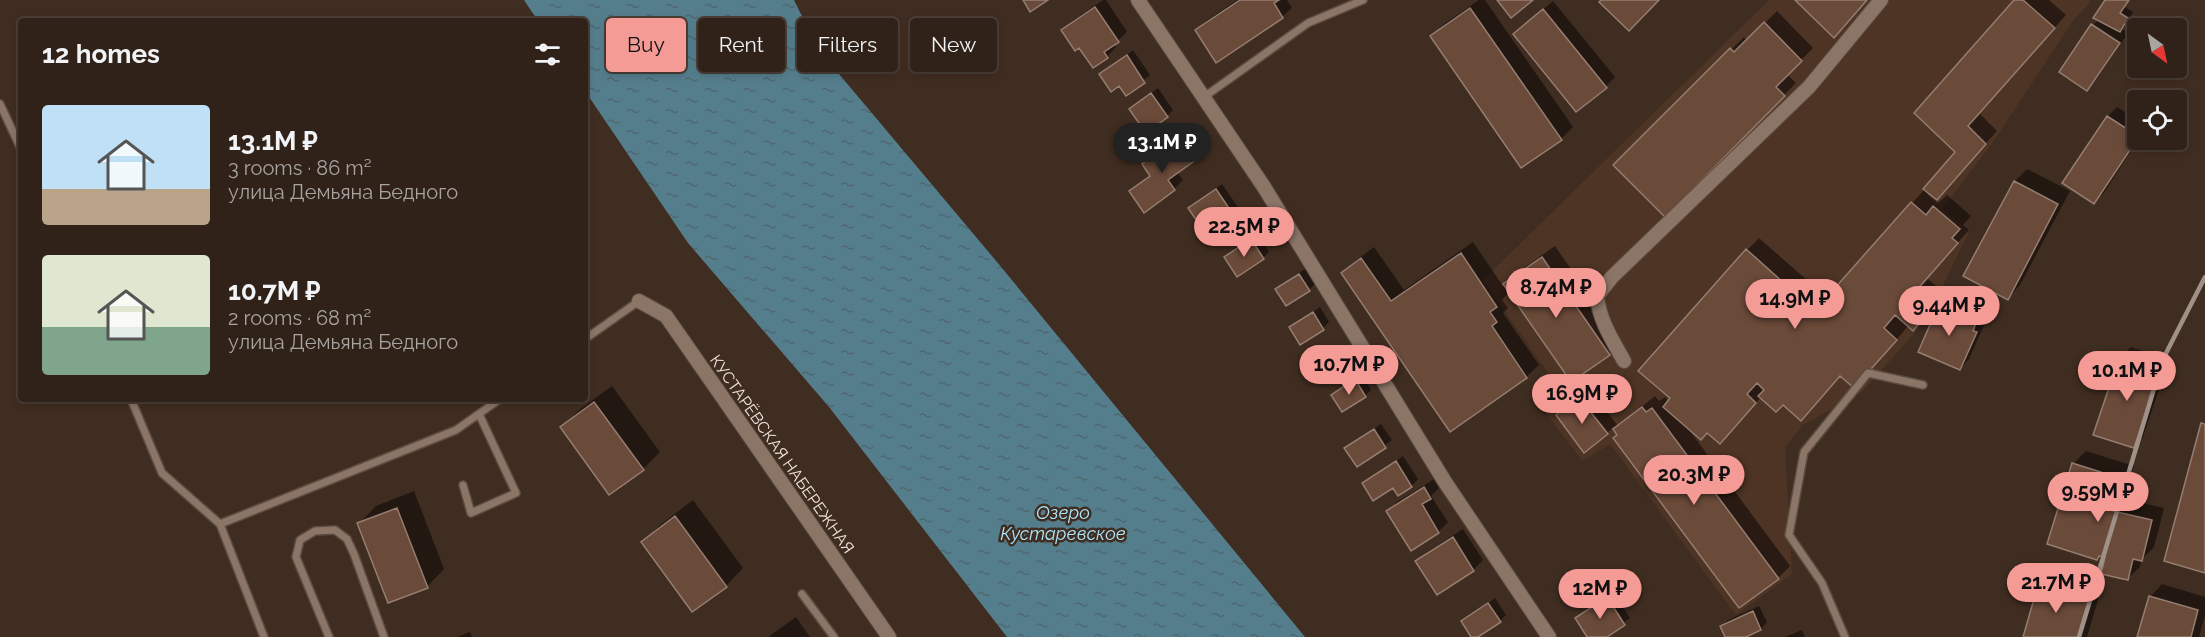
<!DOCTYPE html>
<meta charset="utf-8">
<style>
:root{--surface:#302219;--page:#382a22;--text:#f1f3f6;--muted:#a8a4a2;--line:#4b3f38;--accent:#f59b96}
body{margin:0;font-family:Raleway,sans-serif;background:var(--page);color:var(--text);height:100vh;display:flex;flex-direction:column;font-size:22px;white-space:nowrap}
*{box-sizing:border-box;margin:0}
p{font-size:20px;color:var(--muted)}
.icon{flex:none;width:33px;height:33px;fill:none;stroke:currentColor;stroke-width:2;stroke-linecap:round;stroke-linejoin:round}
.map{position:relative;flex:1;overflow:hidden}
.sheet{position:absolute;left:18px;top:18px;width:570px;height:384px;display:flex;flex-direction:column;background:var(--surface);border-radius:6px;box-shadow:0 3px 9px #0003,0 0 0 2px var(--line)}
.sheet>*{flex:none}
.top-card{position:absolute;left:606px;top:18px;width:570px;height:54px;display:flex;gap:12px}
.needle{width:39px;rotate:147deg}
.buttons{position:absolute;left:2127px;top:18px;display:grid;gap:12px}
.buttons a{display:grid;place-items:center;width:60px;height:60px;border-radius:6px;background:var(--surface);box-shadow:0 3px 9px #0003,0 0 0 2px var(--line);font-size:30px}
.price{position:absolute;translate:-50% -51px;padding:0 14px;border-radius:21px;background:var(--accent);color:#111;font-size:20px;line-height:39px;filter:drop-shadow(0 2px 3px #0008)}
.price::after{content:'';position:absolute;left:50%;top:36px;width:18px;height:14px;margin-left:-9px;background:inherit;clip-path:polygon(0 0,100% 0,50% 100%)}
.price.selected{background:#222;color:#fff}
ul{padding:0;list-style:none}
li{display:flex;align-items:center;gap:18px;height:150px;padding:0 24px}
li span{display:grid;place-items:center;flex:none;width:168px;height:120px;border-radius:6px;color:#555}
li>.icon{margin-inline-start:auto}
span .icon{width:72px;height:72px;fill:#fffc;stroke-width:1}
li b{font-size:26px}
h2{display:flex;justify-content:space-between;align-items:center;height:72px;padding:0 24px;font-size:26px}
.tag{padding:0 21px;border-radius:6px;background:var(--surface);box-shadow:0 3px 9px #0003,0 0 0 2px var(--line);font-size:21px;line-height:54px}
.tag.selected{background:var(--accent);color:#111}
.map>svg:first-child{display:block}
.built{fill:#4d3424}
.water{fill:url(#water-ripples)}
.shadow{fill:#0007}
.building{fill:#6a4a39;stroke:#957d71;stroke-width:1.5}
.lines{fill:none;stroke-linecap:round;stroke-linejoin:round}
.service-casing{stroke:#5b4b41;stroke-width:10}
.minor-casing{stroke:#5b4b41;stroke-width:16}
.service{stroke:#8b7567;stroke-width:7}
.minor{stroke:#8b7567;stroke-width:14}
.rail{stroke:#a09188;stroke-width:4.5}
.labels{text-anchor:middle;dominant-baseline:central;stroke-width:5;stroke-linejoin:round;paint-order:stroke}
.street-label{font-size:16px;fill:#f0e4dc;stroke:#402d21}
.water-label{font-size:18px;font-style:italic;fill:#ade6fc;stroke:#402d21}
</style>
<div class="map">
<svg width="2205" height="637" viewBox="0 0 2205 637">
<defs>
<pattern id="water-ripples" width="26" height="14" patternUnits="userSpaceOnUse" patternTransform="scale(1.5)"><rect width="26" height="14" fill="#557e8d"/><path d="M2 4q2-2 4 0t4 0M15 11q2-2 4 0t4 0" fill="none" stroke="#50676f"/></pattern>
</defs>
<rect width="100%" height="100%" fill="#402d21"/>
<path class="built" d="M1769 0H2092L2073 21 1991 145 1942 209 1969 232 1944 283 1934 311 1862 392 1803 425 1785 447 1792 574 1736 615 1610 444 1582 461 1537 401 1556 384 1483 280Z"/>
<path class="water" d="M524 0H794L818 49 997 262 1305 637H1007L829 407 688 243 585 91V21H538Z"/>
<path class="shadow" d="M1103 0H1106L1127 32 1114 44 1116 47 1107 57 1080 46 1063 30 1072 21Z
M1237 0H1287L1292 8 1282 17 1217 61 1197 30 1206 21Z
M1479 0H1485L1573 127 1561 139 1432 37 1444 24Z
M2016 0H2049L2066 15 1979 113 1997 131 1937 198 1929 192 1927 194 1938 203 1947 195 1971 216 1963 225 1969 230 1927 278 1944 293 1913 329 1909 325 1867 374 1841 375 1783 403 1761 397 1732 430 1690 431 1790 566 1778 578 1618 434 1613 427 1607 433 1558 415 1588 388 1618 426 1655 396 1659 401 1665 397 1669 402 1747 250 1759 238 1815 287 1811 292 1824 304 1957 152Z
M2107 0H2129L2125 7 2133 12 2122 29 2128 33 2096 80 2087 89 2061 72 2098 19Z
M1553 1 1615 77 1606 86 1515 34Z
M1777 11 1813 48 1787 74 1796 83 1665 215 1615 165 1744 37 1747 41Z
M1133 50 1150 75 1126 94 1120 84 1101 74Z
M1158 88 1173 110 1167 116 1131 109Z
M2117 107 2138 120V140L2104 193 2094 202 2065 183 2108 116Z
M1190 128 1205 149 1177 172 1183 180 1174 189 1131 191 1151 174 1144 164 1153 155Z
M2027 169 2070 191 2020 285 2008 298 1965 276 2015 181Z
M1222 184 1240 210 1234 216 1190 208Z
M1257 234 1269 252 1263 258 1225 257Z
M1473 242 1503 286 1518 272 1555 246 1621 342 1609 354 1510 291 1502 300 1508 308 1503 313 1539 365 1526 377 1450 430 1342 273 1355 261 1374 247 1404 290Z
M1305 269 1315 284 1309 290 1277 289Z
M1950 293 1967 300 1965 305 1985 314 1981 321 1985 323 1969 359 1960 369 1941 302Z
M1320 307 1329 322 1323 328 1291 327Z
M2131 347 2169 360 2143 437 2133 446 2122 356Z
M1362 374 1371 390 1365 396 1333 395Z
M612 386 660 452 643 469 562 427 579 410Z
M1381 424 1392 440 1357 465 1346 448Z
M2086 451 2134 466 2124 499 2164 508 2154 547 2141 560 2140 567 2127 579 2107 556 2049 543 2074 463Z
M1403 456 1418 479 1412 486 1399 494 1394 486 1363 484Z
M1434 479 1439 488 1431 496 1448 522 1439 531 1411 549 1388 511 1397 502Z
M414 491 444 569 427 587 359 524 376 506Z
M693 500 743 568 726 586 643 542 660 525Z
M1463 529 1483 560 1473 570 1437 593 1417 561 1427 552Z
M2052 573 2102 586 2087 637H2025L2039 586Z
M2162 584 2205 597V615L2199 637H2138L2150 597Z
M1613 592 1630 618 1604 637H1589L1577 618Z
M1495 598 1506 615 1500 621 1473 637 1463 622Z
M1759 606 1767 622 1761 629 1742 637H1727L1722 626 1728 620Z
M796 617 810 637H768Z
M1802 630 1805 637H1785Z
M470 632 472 637H457Z"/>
<path class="building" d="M1023 0H1048L1030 12Z
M1240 0H1279L1274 3 1283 18 1216 63 1195 30Z
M1497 0H1533L1511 18Z
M1601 0H1659L1629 31 1599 2Z
M1795 0H1867L1834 38Z
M2014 0H2023L2055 28 1968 126 1986 144 1937 200 1923 189 1955 152 1914 113Z
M2105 0H2129L2120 13 2128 18 2120 32 2093 18Z
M1095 7 1119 42 1104 52 1108 58 1093 68 1079 48 1075 51 1061 30Z
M1470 8 1562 140 1521 168 1430 36Z
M1543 9 1607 88 1576 112 1513 34Z
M1764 22 1802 61 1776 87 1785 96 1665 217 1613 165 1730 48 1734 52Z
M2091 24 2120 43 2087 91 2059 72Z
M1127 55 1145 83 1126 96 1119 86 1111 92 1099 74Z
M1151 93 1168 117 1146 133 1129 109Z
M2107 116 2138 136V138L2094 204 2062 183Z
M1180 136 1197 159 1168 180 1175 190 1144 213 1129 191 1150 176 1142 164Z
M2014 181 2058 204 2008 300 1963 276Z
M1216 189 1235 217 1207 236 1188 208Z
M1911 202 1926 215 1933 206 1960 229 1952 238 1958 243 1916 291 1933 306 1913 331 1895 315 1884 328 1897 340 1854 388 1840 376 1801 421 1783 405 1776 412 1758 396 1764 390 1757 383 1747 394 1756 403 1720 444 1707 433 1701 440 1663 407 1670 398 1638 371 1746 249 1804 301 1800 305 1811 315Z
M1251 239 1264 259 1237 277 1224 257Z
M1461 253 1497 307 1490 312 1497 322 1492 326 1527 378 1450 432 1341 273 1361 258 1391 301Z
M1542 257 1610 355 1571 382 1503 284Z
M1299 274 1310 291 1286 306 1275 289Z
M1940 302 1959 310 1956 314 1976 323 1973 331 1977 332 1960 370 1918 352Z
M1313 312 1324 330 1300 345 1289 327Z
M2120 355 2161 369 2134 448 2093 435Z
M1355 379 1366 397 1342 412 1331 395Z
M1578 396 1608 434 1584 453 1556 415Z
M594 402 644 470 609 495 560 427Z
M1642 407 1646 412 1652 408 1779 579 1739 608 1613 438 1617 435 1613 429Z
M2201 423 2205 424V573L2164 561Z
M1374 429 1386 448 1357 467 1344 448Z
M1396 461 1412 487 1398 496 1393 488 1373 501 1362 483Z
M2072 463 2123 479 2113 511 2152 520 2142 561 2133 559 2128 580 2101 574 2105 557 2099 556 2097 560 2047 544Z
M1424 487 1431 499 1422 504 1439 533 1411 551 1386 511Z
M397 508 428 588 388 603 357 523Z
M675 516 727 587 692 612 641 542Z
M1453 537 1474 571 1437 595 1415 561Z
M2038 585 2090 599 2079 637H2023Z
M2149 596 2198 610 2191 637H2137Z
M1607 597 1625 625 1607 637H1587L1575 618Z
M1488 603 1501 622 1478 637H1471L1461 621Z
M1753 611 1761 630 1746 637H1725L1720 626Z"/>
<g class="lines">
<defs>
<path id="service" d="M1204 97 1308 23 1363 0
M0 104 21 149
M585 339 639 301
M131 399 162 473 220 524 264 637
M463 485 471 513 516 493 479 414
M220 524 456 430 500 399
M802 594 834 637
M329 637 296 557 300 540 315 531 335 530 347 539 354 554 384 637
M1845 637 1822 583 1789 535 1804 452 1868 373 1923 385"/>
<path id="minor" d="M1138 0 1264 187 1445 482 1549 637
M639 301 666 316 889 637
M1624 361C1613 341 1599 320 1597 296L1612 277 1809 87 1881 0"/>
</defs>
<use href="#service" class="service-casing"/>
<use href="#minor" class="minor-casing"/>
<use href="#service" class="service"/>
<use href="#minor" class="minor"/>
<path class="rail" d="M2079 637 2163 359 2205 277"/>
</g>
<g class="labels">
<g class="street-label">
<text transform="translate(782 454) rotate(55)">КУСТАРЁВСКАЯ НАБЕРЕЖНАЯ</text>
</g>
<g class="water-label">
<text x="1063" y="512">Озеро<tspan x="1063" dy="21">Кустаревское</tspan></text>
</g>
</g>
</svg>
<div class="buttons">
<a><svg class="needle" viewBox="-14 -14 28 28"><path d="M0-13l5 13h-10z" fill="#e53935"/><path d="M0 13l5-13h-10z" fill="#a8a4a2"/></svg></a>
<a><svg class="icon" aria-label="locate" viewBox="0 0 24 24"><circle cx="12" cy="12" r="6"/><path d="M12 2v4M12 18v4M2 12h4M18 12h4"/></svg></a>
</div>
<b class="price selected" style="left:1162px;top:174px">13.1M ₽</b>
<b class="price" style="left:1244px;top:258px">22.5M ₽</b>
<b class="price" style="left:1556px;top:319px">8.74M ₽</b>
<b class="price" style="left:1795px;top:330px">14.9M ₽</b>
<b class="price" style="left:1949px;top:337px">9.44M ₽</b>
<b class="price" style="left:1349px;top:396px">10.7M ₽</b>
<b class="price" style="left:2127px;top:402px">10.1M ₽</b>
<b class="price" style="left:1582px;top:425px">16.9M ₽</b>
<b class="price" style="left:1694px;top:506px">20.3M ₽</b>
<b class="price" style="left:2098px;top:523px">9.59M ₽</b>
<b class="price" style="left:2056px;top:614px">21.7M ₽</b>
<b class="price" style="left:1600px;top:620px">12M ₽</b>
<div class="top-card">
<a class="tag selected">Buy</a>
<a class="tag">Rent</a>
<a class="tag">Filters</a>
<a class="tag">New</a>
</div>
<section class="sheet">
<h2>12 homes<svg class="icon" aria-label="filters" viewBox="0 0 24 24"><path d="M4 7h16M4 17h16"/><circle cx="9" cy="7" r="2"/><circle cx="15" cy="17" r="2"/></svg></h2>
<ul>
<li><span style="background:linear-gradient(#bfe0f5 70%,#b9a48a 0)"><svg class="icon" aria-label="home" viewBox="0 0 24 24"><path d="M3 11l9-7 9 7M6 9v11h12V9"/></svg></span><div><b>13.1M ₽</b><p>3 rooms · 86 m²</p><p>улица Демьяна Бедного</p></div></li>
<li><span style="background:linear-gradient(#dfe7d0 60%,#7fa58c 0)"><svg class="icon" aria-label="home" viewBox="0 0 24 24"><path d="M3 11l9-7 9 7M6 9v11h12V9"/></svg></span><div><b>10.7M ₽</b><p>2 rooms · 68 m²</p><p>улица Демьяна Бедного</p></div></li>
</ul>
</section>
</div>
